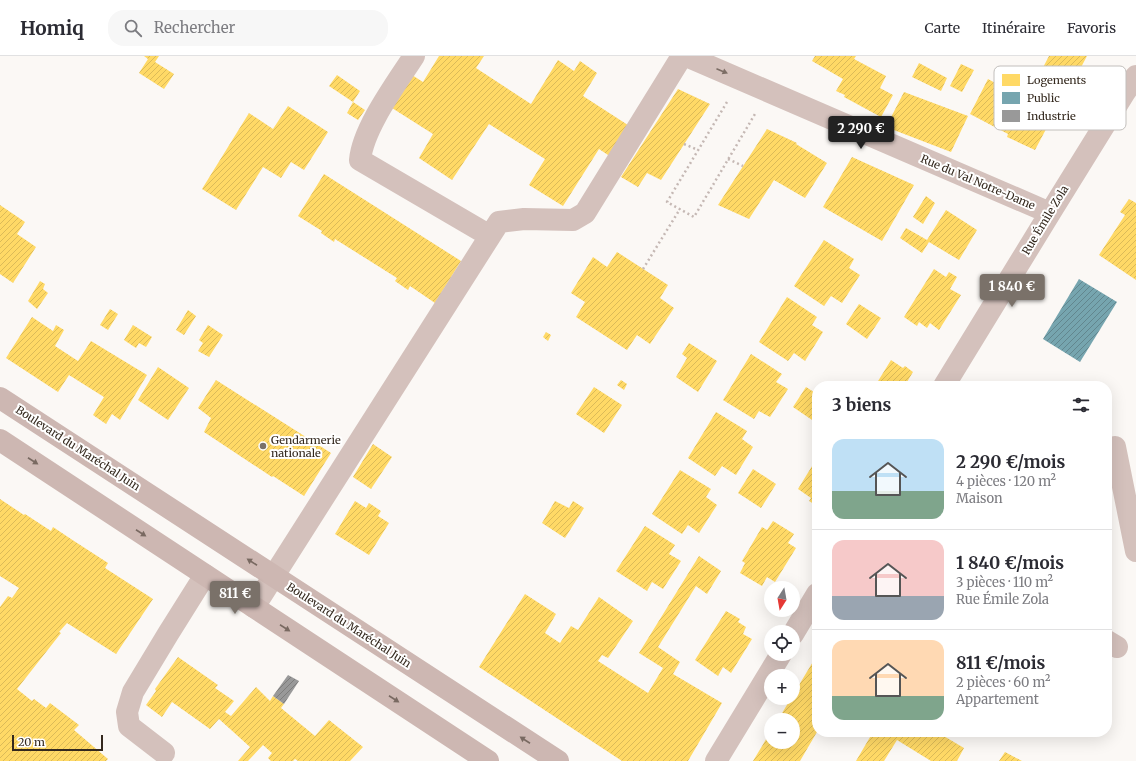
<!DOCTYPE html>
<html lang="fr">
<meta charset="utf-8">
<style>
:root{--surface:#fff;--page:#f7f7f7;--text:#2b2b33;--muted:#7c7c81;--line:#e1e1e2;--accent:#7a7169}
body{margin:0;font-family:Merriweather,serif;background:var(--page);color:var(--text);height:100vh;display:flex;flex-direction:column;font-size:15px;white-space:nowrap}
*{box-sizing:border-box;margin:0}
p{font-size:13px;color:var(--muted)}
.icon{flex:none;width:22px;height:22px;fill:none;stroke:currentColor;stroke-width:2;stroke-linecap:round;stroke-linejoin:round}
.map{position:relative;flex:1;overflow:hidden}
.sheet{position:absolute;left:812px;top:325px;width:300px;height:356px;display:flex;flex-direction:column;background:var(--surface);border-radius:16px;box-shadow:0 4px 16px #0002}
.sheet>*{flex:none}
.needle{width:26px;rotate:191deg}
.tools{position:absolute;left:764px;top:525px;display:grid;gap:8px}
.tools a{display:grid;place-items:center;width:36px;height:36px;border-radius:50%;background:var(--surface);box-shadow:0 4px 16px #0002;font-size:20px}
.scale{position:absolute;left:12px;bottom:10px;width:91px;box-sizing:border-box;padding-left:4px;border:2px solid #34291e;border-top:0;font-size:11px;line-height:14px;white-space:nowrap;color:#34291e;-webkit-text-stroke:3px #fff;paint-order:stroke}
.price{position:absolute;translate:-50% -34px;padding:0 9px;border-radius:4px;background:var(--accent);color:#fff;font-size:13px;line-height:26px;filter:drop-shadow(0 1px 2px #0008)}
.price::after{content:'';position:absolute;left:50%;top:24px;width:12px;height:9px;margin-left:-6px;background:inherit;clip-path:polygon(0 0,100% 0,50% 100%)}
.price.current{background:#222;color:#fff}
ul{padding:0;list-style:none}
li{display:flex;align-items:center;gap:12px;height:100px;padding:0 20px}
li+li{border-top:1px solid var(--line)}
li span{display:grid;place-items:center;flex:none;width:112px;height:80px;border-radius:12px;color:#555}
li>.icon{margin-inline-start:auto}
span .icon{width:48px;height:48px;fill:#fffc;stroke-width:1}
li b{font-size:17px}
h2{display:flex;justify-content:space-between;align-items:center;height:48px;padding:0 20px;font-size:17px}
header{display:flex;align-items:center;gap:24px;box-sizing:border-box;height:56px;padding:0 20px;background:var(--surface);border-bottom:1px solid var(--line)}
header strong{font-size:19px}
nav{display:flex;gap:22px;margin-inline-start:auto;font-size:14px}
.search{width:280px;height:36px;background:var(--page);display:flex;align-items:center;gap:10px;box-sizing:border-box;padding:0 14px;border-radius:16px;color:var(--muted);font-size:15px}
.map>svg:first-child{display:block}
.homes{fill:url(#homes-hatch)}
.public{fill:url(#public-hatch)}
.industry{fill:url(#industry-hatch)}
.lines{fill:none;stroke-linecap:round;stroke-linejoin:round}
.path{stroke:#c5b8b4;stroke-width:2.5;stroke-dasharray:2 3;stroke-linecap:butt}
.minor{stroke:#d4c1bc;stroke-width:22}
.major{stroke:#cdb7b2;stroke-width:22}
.oneway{fill:#7c6d65}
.oneway2{fill:#796961}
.poi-dot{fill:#7a7169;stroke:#fff;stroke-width:1.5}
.labels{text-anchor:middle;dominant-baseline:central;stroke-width:4;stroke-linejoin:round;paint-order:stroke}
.street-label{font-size:11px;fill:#34291e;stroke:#fff}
.poi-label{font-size:11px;fill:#34291e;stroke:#fff;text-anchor:start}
.key{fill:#fff;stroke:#c2bfbc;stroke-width:1}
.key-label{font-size:11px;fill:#34291e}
</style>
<header>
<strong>Homiq</strong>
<div class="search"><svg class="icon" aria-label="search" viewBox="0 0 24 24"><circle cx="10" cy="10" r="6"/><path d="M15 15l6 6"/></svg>Rechercher</div>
<nav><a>Carte</a><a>Itinéraire</a><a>Favoris</a></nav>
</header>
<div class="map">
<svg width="1136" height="705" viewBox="0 0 1136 705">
<defs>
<pattern id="homes-hatch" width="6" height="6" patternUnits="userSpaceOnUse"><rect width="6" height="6" fill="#ffd966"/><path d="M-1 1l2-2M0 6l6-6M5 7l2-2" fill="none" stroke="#dbba58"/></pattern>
<pattern id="public-hatch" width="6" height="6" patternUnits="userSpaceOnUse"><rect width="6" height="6" fill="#76a5af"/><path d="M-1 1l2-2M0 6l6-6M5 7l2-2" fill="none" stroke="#62868e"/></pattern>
<pattern id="industry-hatch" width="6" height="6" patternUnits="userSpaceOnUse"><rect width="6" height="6" fill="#999"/><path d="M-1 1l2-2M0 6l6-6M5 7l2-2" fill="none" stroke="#7e7d7c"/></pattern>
</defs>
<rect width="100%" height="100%" fill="#fbf8f5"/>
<path class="homes" d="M144 0H159L155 6 174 18 164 33 139 17 148 3Z
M439 0H484L476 12 531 48 558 4 574 15 580 5 597 17 583 40 631 71 611 101 599 93 563 150 529 129 545 103 489 68 452 124 419 102 433 78 392 52 412 19 423 26Z
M815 0H856L854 3 886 20 880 32 893 39 881 61 844 41 845 39 836 35 843 23 812 5Z
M1049 0H1087L1069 34 1049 23 1045 32 1048 33 1039 50 1054 58 1035 94 1007 81 1008 78 970 58 988 23 1026 44Z
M919 7 947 22 941 35 912 21Z
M961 8 974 14 962 36 950 30Z
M337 19 360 35 353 46 365 54 358 64 347 57 353 46 329 30Z
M678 33 710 48 661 124 647 117 638 131 621 121Z
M904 36 968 60 951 96 886 71Z
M288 50 328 76 304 114 291 106 281 122 263 111 236 154 202 133 249 57 273 73Z
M767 73 797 87 796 88 827 107 805 142 774 124 749 163 718 149Z
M852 101 914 129 882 185 823 151Z
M324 118 461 205 435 247 410 230 408 234 395 225 397 222 335 183 334 186 321 177 322 175 298 160Z
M926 140 935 147 923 168 913 161Z
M1129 143 1136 147V224L1099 199 1125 159 1120 156Z
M0 149 25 166 17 178 36 191 13 227 0 218Z
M946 154 977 174 959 204 929 186 922 197 900 182 906 172 927 184Z
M824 184 854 203 849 212 860 219 842 247 831 240 824 250 794 230Z
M617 196 668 229 660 242 674 252 650 288 637 279 627 294 576 261 585 246 571 237 593 201 607 211Z
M934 213 946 221 949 216 957 221 950 233 961 239 939 274 930 267 927 272 919 266 917 270 904 261Z
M40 225 45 228 43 233 48 237 37 253 28 245Z
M787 241 817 261 812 269 823 276 805 305 794 297 788 305 759 286Z
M859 248 881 262 867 283 846 268Z
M110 253 118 258 108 274 100 269Z
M188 254 196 260 184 279 176 274Z
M32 261 53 275 56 269 64 274 55 290 78 305 91 285 147 319 120 364 112 358 106 368 93 359 104 341 69 319 58 336 6 302Z
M133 269 152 281 146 291 139 287 136 292 124 284Z
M208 269 223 279 209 301 198 295 203 287 199 284Z
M546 276 551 279 548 285 543 281Z
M689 287 717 305 698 336 676 321 687 302 682 298Z
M751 298 782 318 776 326 788 333 770 361 759 355 754 363 723 344Z
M891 304 903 312 905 310 913 316 907 326 914 330H875Z
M158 311 189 332 168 364 138 344Z
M216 324 331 397 304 440 273 420 272 421 204 376 211 362 198 352Z
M621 324 627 328 624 334 617 329Z
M594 331 622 349 604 377 576 358Z
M806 331 817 338V363L815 366 793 351Z
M716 356 747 375 742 383 753 391 736 419 722 410 715 420 688 402Z
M373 388 392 401 371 433 353 421Z
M817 402V450L809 445 811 442 798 433Z
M753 413 776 428 761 452 738 437Z
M680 414 711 433 706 441 717 449 699 477 688 469 682 478 652 458Z
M0 443 24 459 25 458 51 475 53 471 74 485 108 507 105 512 153 543 116 598 67 567 59 576 61 577 17 633 32 645 34 643 46 652 50 647 79 669 74 674 108 703 106 705H0V551L8 540 12 542 19 532 0 520Z
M355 445 366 452 369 447 381 455 378 460 389 467 369 499 335 478Z
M555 445 569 452 573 445 584 452 565 482 542 467Z
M773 465 794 478 788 487 796 492 775 526 767 521 762 530 740 517 745 507 742 505 762 471 767 474Z
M645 470 675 489 669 498 681 505 663 533 652 526 647 535 616 515Z
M699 500 721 515 707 538 696 530 658 591 680 606 673 618 722 647 688 705H622L479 611 525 538 556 558 545 577 560 587 571 570 578 574 599 541 633 565 608 602 602 599 598 605 648 637 663 612 639 597Z
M726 555 740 563 738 566 746 571 743 578 752 583 731 617 723 611 718 620 695 604Z
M817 599V676L800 705H753L771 675V686H793V664H778L791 642H793V639Z
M178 601 218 629 215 632 234 645 225 656 231 660 256 631 270 645 273 640 284 648 281 652 315 680 329 664 363 691 350 705H298L295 703 293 705H271L268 702 272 697 263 689 248 705H238L250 691 219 663 210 673 172 646 162 661 146 649 156 635 155 633Z
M873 676H937L964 692 957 705H931L897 684 884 705H856Z
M1005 696 1022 705H999Z"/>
<path class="public" d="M1079 223 1117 246 1080 306 1043 283Z"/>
<path class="industry" d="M288 619 299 625 284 648 273 640Z"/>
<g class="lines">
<path class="path" d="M727 46 667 146 694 161 755 58
M684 88 698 94
M728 103 743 110
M643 213 680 153"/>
<path class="minor" d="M414 0C396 28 363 72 360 104L490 180
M686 0 1050 157
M944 330 1050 157 1125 36 1136 20
M1115 391 1136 495
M254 551 499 166 524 163 573 164 585 157 682 0
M793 578 817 538
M1107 585 1117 591
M164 697 129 670 127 656 133 636 168 578 205 519
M716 705 781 598"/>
<path class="major" d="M0 342 558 705
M0 384 488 705"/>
</g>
<defs><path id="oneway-solid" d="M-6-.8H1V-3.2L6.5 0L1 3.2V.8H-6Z"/></defs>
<use class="oneway" href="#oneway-solid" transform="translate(722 15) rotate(23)"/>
<g class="oneway2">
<use href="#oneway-solid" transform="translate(33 405) rotate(33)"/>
<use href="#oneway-solid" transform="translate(141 477) rotate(33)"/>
<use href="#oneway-solid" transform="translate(252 506) rotate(-147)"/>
<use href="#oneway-solid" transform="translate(285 572) rotate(33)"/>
<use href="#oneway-solid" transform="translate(394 643) rotate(33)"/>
<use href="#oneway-solid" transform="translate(525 684) rotate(-147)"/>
</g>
<circle class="poi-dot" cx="263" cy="390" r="4"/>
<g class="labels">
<g class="street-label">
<text transform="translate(978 126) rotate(23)">Rue du Val Notre-Dame</text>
<text transform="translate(1045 164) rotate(-59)">Rue Émile Zola</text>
<text transform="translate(78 392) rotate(33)">Boulevard du Maréchal Juin</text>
<text transform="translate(349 569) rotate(33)">Boulevard du Maréchal Juin</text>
</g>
<g class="poi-label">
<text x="271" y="384">Gendarmerie<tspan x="271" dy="13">nationale</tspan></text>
</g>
</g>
<rect x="994" y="10" width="132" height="64" rx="6" class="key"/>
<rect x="1002" y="18" width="18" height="12" fill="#ffd966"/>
<rect x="1002" y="36" width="18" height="12" fill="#76a5af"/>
<rect x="1002" y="54" width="18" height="12" fill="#999"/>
<g class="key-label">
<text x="1027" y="28">Logements</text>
<text x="1027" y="46">Public</text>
<text x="1027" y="64">Industrie</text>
</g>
</svg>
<div class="tools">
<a><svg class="needle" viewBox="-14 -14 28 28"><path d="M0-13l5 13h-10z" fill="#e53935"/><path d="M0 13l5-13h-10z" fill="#7c7c81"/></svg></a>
<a><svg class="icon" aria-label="locate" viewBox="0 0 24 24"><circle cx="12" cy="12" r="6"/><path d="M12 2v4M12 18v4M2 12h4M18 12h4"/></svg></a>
<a>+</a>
<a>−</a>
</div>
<div class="scale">20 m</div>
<b class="price current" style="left:861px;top:94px">2 290 €</b>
<b class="price" style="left:1012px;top:252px">1 840 €</b>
<b class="price" style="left:235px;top:559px">811 €</b>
<section class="sheet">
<h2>3 biens<svg class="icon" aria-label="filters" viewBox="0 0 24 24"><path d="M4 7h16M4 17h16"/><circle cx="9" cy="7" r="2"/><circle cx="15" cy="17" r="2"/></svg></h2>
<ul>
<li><span style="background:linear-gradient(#bfe0f5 65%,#7fa58c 0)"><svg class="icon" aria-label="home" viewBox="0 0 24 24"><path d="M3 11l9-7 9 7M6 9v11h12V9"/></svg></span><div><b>2 290 €/mois</b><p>4 pièces · 120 m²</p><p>Maison</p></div></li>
<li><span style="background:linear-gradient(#f6c9c9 70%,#9aa5b1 0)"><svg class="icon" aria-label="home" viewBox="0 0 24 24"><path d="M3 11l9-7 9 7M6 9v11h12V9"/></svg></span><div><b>1 840 €/mois</b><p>3 pièces · 110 m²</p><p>Rue Émile Zola</p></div></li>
<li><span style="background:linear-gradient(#ffd9b3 70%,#7fa58c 0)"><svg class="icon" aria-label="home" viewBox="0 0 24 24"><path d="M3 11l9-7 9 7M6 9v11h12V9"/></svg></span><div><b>811 €/mois</b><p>2 pièces · 60 m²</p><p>Appartement</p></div></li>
</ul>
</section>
</div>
